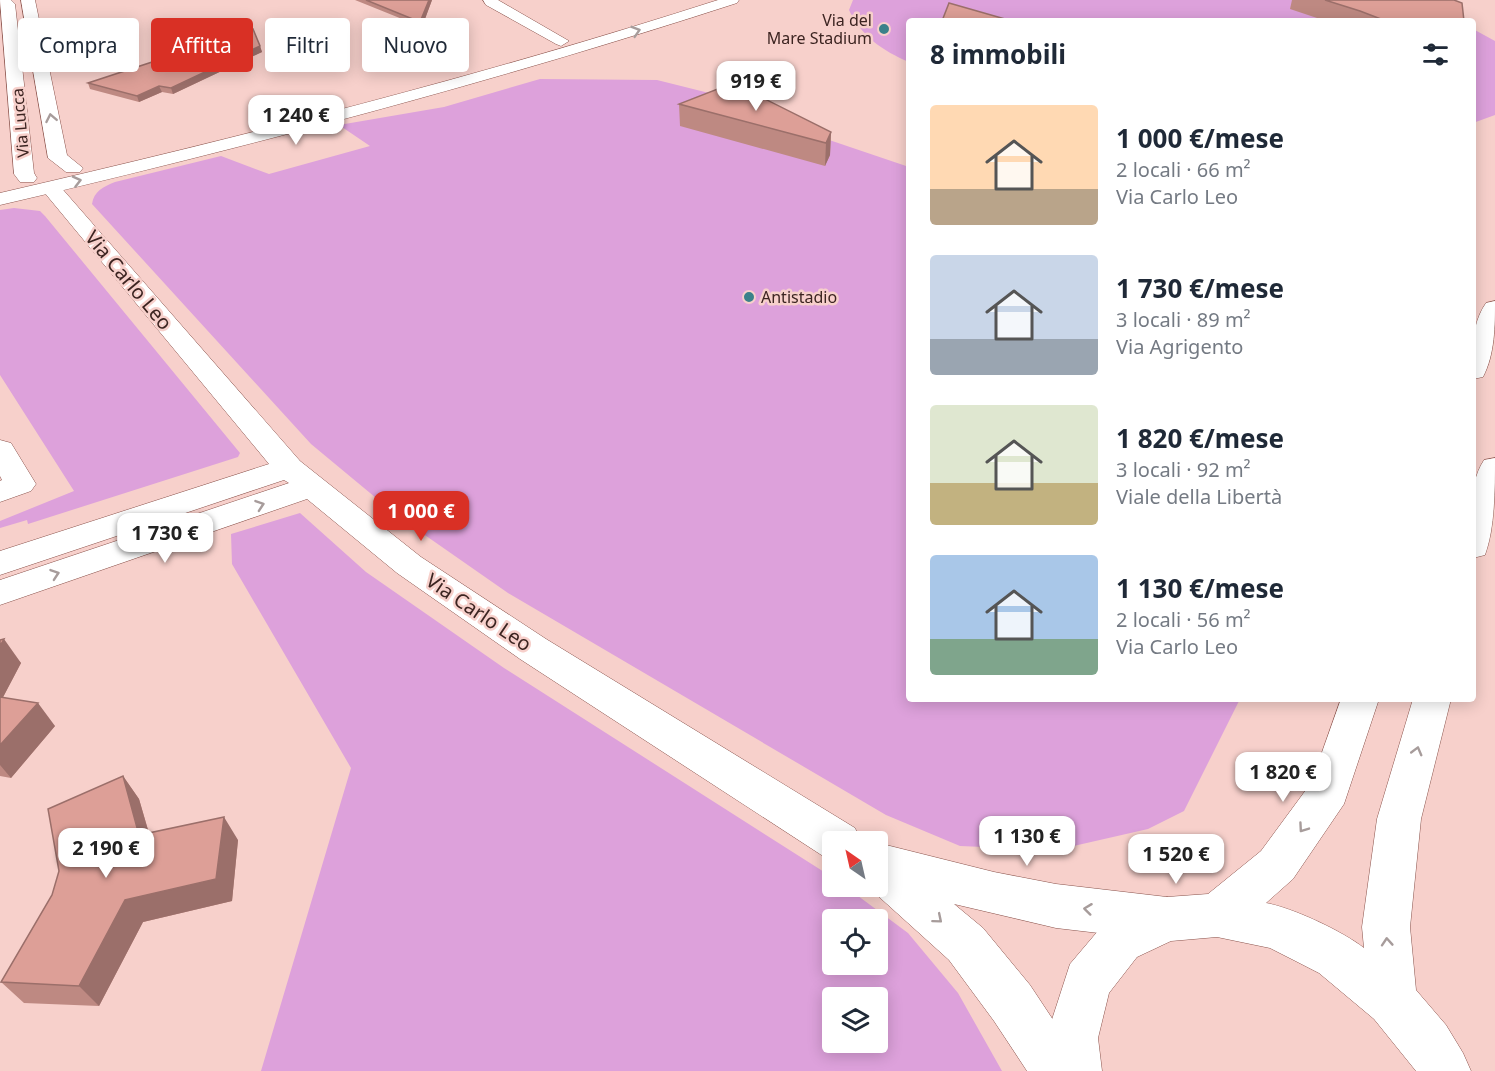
<!DOCTYPE html>
<html lang="it">
<meta charset="utf-8">
<style>
:root{--surface:#fff;--page:#f2f2f3;--text:#1f2937;--muted:#747a83;--accent:#d93025}
body{margin:0;font-family:"Noto Sans",sans-serif;background:var(--page);color:var(--text);height:100vh;display:flex;flex-direction:column;font-size:22px;white-space:nowrap}
*{box-sizing:border-box;margin:0}
p{font-size:20px;color:var(--muted)}
.icon{flex:none;width:33px;height:33px;fill:none;stroke:currentColor;stroke-width:2;stroke-linecap:round;stroke-linejoin:round}
.map{position:relative;flex:1;overflow:hidden}
.drawer{position:absolute;left:906px;top:18px;width:570px;height:684px;display:flex;flex-direction:column;background:var(--surface);border-radius:6px;box-shadow:0 3px 15px #0003}
.drawer>*{flex:none}
.banner{position:absolute;left:18px;top:18px;width:570px;height:54px;display:flex;gap:12px}
.needle{width:39px;rotate:326deg}
.controls{position:absolute;left:822px;top:831px;display:grid;gap:12px}
.controls a{display:grid;place-items:center;width:66px;height:66px;border-radius:6px;background:var(--surface);box-shadow:0 3px 15px #0003;font-size:30px}
.price{position:absolute;translate:-50% -51px;padding:0 14px;border-radius:12px;background:#fff;color:#222;font-size:20px;line-height:39px;filter:drop-shadow(0 2px 3px #0008)}
.price::after{content:'';position:absolute;left:50%;top:36px;width:18px;height:14px;margin-left:-9px;background:inherit;clip-path:polygon(0 0,100% 0,50% 100%)}
.price.on{background:var(--accent);color:#fff}
ul{padding:0;list-style:none}
li{display:flex;align-items:center;gap:18px;height:150px;padding:0 24px}
li span{display:grid;place-items:center;flex:none;width:168px;height:120px;border-radius:6px;color:#555}
li>.icon{margin-inline-start:auto}
span .icon{width:72px;height:72px;fill:#fffc;stroke-width:1}
li b{font-size:26px}
h2{display:flex;justify-content:space-between;align-items:center;height:72px;padding:0 24px;font-size:26px}
.tag{padding:0 21px;border-radius:6px;background:var(--surface);box-shadow:0 3px 15px #0003;font-size:21px;line-height:54px}
.tag.on{background:var(--accent);color:#fff}
.map>svg:first-child{display:block}
.green{fill:#dda1db;fill-rule:evenodd}
.lines{fill:none;stroke-linecap:round;stroke-linejoin:round}
.minor-casing{stroke:#8a534c;stroke-width:1}
.secondary-casing{stroke:#8a534c;stroke-width:1}
.minor{fill:#fff;fill-rule:evenodd}
.secondary{fill:#fff;fill-rule:evenodd}
.wall{fill:#be8982}
.shaded-wall{fill:#9b6f6a}
.building{fill:#dd9f97;stroke:#9b6f6a;stroke-width:1.5}
.oneway{stroke:#a79c9b}
.poi-dot{fill:#3a818a;stroke:#f7d0cb;stroke-width:2}
.labels{text-anchor:middle;dominant-baseline:central;stroke-width:5;stroke-linejoin:round;paint-order:stroke}
.far-poi-label{font-size:16px;fill:#3c2421;stroke:#f7d0cb;text-anchor:end}
.far-street-label{font-size:16px;fill:#3c2421;stroke:#f7d0cb}
.street-label{font-size:20px;fill:#3c2421;stroke:#f7d0cb}
</style>
<div class="map">
<svg width="1495" height="1071" viewBox="0 0 1495 1071">
<rect width="100%" height="100%" fill="#f7d0cb"/>
<path class="green" d="M853 0H1391L1454 21H909V62C883 51 861 36 849 10Z
M1473 29 1495 41V115L1473 123Z
M540 79 657 80 733 99 782 124 909 167V699H1240L1184 811 1148 829 1056 850 960 846 886 815 508 593 399 517 311 444 92 204C94 191 103 187 115 182L221 156 269 174 370 146 339 125 444 107Z
M14 208 40 211 45 216 240 453 238 457 28 524 27 520 0 528V521L74 491 0 375V210Z
M300 513 366 572 504 668 832 877V886L846 887 908 933 958 993 1002 1071H261L351 768 232 564 231 534ZM832 920H878V964H832ZM832 998H878V1042H832Z"/>
<g class="lines">
<defs>
<path id="minor" d="M0 0H11L15 4 34 173 37 178 34 182H20L14 174Z
M21 0H35L67 155 83 168 80 172H66L48 158Z
M483 0H498L569 41 561 46 556 44 486 5Z
M51 182 58 184 300 461 421 557 546 639 855 828 861 842H832V859L823 856 520 659 397 573 307 499 0 605V580L289 483 284 480 0 575V551L269 464 44 192 41 188 44 184Z
M0 440 11 443 36 484 31 491 0 502V481L2 480 0 476Z
M878 843 994 872 1056 884 1167 897 1184 903 1190 919 1184 935 1167 941 1056 928 954 904 983 928 1030 985 1075 1053 1083 1071H1027L994 1021 949 960 867 886H878Z"/>
<path id="secondary" d="M718 0H739L737 3C494 82 248 147 0 205V193C242 137 482 76 718 0Z
M1495 301C1495 326 1495 354 1483 377L1473 379C1473 353 1470 326 1486 303Z
M1495 458C1495 489 1495 528 1485 555L1473 558C1473 527 1466 487 1484 460Z
M1341 699H1379L1344 804 1293 879 1266 903C1293 908 1342 931 1364 948L1362 927 1377 819 1413 699H1451L1421 819 1410 927 1416 990 1446 1025 1463 1053 1471 1071H1416L1374 1019 1319 973 1270 948 1217 937 1171 941 1137 957 1109 993 1098 1038 1102 1071H1050L1046 1038 1070 964 1103 925 1167 897 1208 894 1261 851 1311 783Z"/>
</defs>
<use href="#minor" class="minor-casing"/>
<use href="#secondary" class="secondary-casing"/>
<use href="#minor" class="minor"/>
<use href="#secondary" class="secondary"/>
</g>
<path class="wall" d="M355 0H432L422 27Z
M1292 0H1454L1464 21H1326L1290 9Z
M260 46 262 52 173 94 162 92 139 102 90 89 88 83Z
M679 104 831 132 830 155 825 166 680 126Z
M0 640 21 663 3 697 55 726 11 778 0 776Z
M123 776 139 799 149 833 238 840 232 901 143 922 99 1006 24 1003 1 982Z"/>
<path class="shaded-wall" d="M429 0H432L422 27 420 22Z
M260 46 262 52 173 94 171 88Z
M159 86 162 92 139 102 137 96Z
M831 132 830 155 825 166 826 143Z
M4 639 21 663 0 703V646Z
M38 703 55 726 11 778 0 765V745Z
M123 776 139 799 156 858 139 835Z
M224 817 238 840 232 901 143 922 99 1006 79 986 125 900Z"/>
<path class="building" d="M366 0H429L420 22Z
M1325 0H1454L1462 3 1464 21H1386L1360 11Z
M949 3 1012 21H942Z
M253 29 260 46 171 88 159 86 137 96 88 83Z
M733 83 831 132 826 143 679 104Z
M4 639 0 646V640Z
M0 697 38 703 0 745Z
M123 776 139 835 224 817 216 879 125 900 79 986 1 982 52 895 59 871 48 809Z"/>
<defs><path id="oneway-chevron" d="M-2-3.5L2.5 0L-2 3.5" fill="none" stroke-width="1.6" stroke-linecap="round" stroke-linejoin="round" transform="scale(1.5)"/></defs>
<g class="oneway">
<use href="#oneway-chevron" transform="translate(636 31) rotate(-17)"/>
<use href="#oneway-chevron" transform="translate(51 118) rotate(-101)"/>
<use href="#oneway-chevron" transform="translate(77 181) rotate(-14)"/>
<use href="#oneway-chevron" transform="translate(260 505) rotate(-19)"/>
<use href="#oneway-chevron" transform="translate(55 574) rotate(-19)"/>
<use href="#oneway-chevron" transform="translate(1417 751) rotate(-75)"/>
<use href="#oneway-chevron" transform="translate(1303 828) rotate(125)"/>
<use href="#oneway-chevron" transform="translate(1088 909) rotate(-173)"/>
<use href="#oneway-chevron" transform="translate(938 919) rotate(40)"/>
<use href="#oneway-chevron" transform="translate(1387 942) rotate(-94)"/>
</g>
<g class="poi-dot">
<circle cx="884" cy="29" r="6"/>
<circle cx="749" cy="297" r="6"/>
</g>
<g class="labels">
<g class="far-poi-label">
<text x="872" y="20">Via del<tspan x="872" dy="18">Mare Stadium</tspan></text>
<text x="761" y="297" text-anchor="start">Antistadio</text>
</g>
<g class="far-street-label">
<text transform="translate(20 123) rotate(-95)">Via Lucca</text>
</g>
<g class="street-label">
<text transform="translate(129 280) rotate(50)">Via Carlo Leo</text>
<text transform="translate(479 612) rotate(34)">Via Carlo Leo</text>
</g>
</g>
</svg>
<div class="controls">
<a><svg class="needle" viewBox="-14 -14 28 28"><path d="M0-13l5 13h-10z" fill="#e53935"/><path d="M0 13l5-13h-10z" fill="#747a83"/></svg></a>
<a><svg class="icon" aria-label="locate" viewBox="0 0 24 24"><circle cx="12" cy="12" r="6"/><path d="M12 2v4M12 18v4M2 12h4M18 12h4"/></svg></a>
<a><svg class="icon" aria-label="layers" viewBox="0 0 24 24"><path d="M12 4l9 5-9 5-9-5zM3 14l9 5 9-5"/></svg></a>
</div>
<b class="price" style="left:756px;top:112px">919 €</b>
<b class="price" style="left:296px;top:146px">1 240 €</b>
<b class="price on" style="left:421px;top:542px">1 000 €</b>
<b class="price" style="left:165px;top:564px">1 730 €</b>
<b class="price" style="left:1283px;top:803px">1 820 €</b>
<b class="price" style="left:1027px;top:867px">1 130 €</b>
<b class="price" style="left:106px;top:879px">2 190 €</b>
<b class="price" style="left:1176px;top:885px">1 520 €</b>
<div class="banner">
<a class="tag">Compra</a>
<a class="tag on">Affitta</a>
<a class="tag">Filtri</a>
<a class="tag">Nuovo</a>
</div>
<section class="drawer">
<h2>8 immobili<svg class="icon" aria-label="filters" viewBox="0 0 24 24"><path d="M4 7h16M4 17h16"/><circle cx="9" cy="7" r="2"/><circle cx="15" cy="17" r="2"/></svg></h2>
<ul>
<li><span style="background:linear-gradient(#ffd9b3 70%,#b9a48a 0)"><svg class="icon" aria-label="home" viewBox="0 0 24 24"><path d="M3 11l9-7 9 7M6 9v11h12V9"/></svg></span><div><b>1 000 €/mese</b><p>2 locali · 66 m²</p><p>Via Carlo Leo</p></div></li>
<li><span style="background:linear-gradient(#c9d6e8 70%,#9aa5b1 0)"><svg class="icon" aria-label="home" viewBox="0 0 24 24"><path d="M3 11l9-7 9 7M6 9v11h12V9"/></svg></span><div><b>1 730 €/mese</b><p>3 locali · 89 m²</p><p>Via Agrigento</p></div></li>
<li><span style="background:linear-gradient(#dfe7d0 65%,#c2b280 0)"><svg class="icon" aria-label="home" viewBox="0 0 24 24"><path d="M3 11l9-7 9 7M6 9v11h12V9"/></svg></span><div><b>1 820 €/mese</b><p>3 locali · 92 m²</p><p>Viale della Libertà</p></div></li>
<li><span style="background:linear-gradient(#a9c7e8 70%,#7fa58c 0)"><svg class="icon" aria-label="home" viewBox="0 0 24 24"><path d="M3 11l9-7 9 7M6 9v11h12V9"/></svg></span><div><b>1 130 €/mese</b><p>2 locali · 56 m²</p><p>Via Carlo Leo</p></div></li>
</ul>
</section>
</div>
